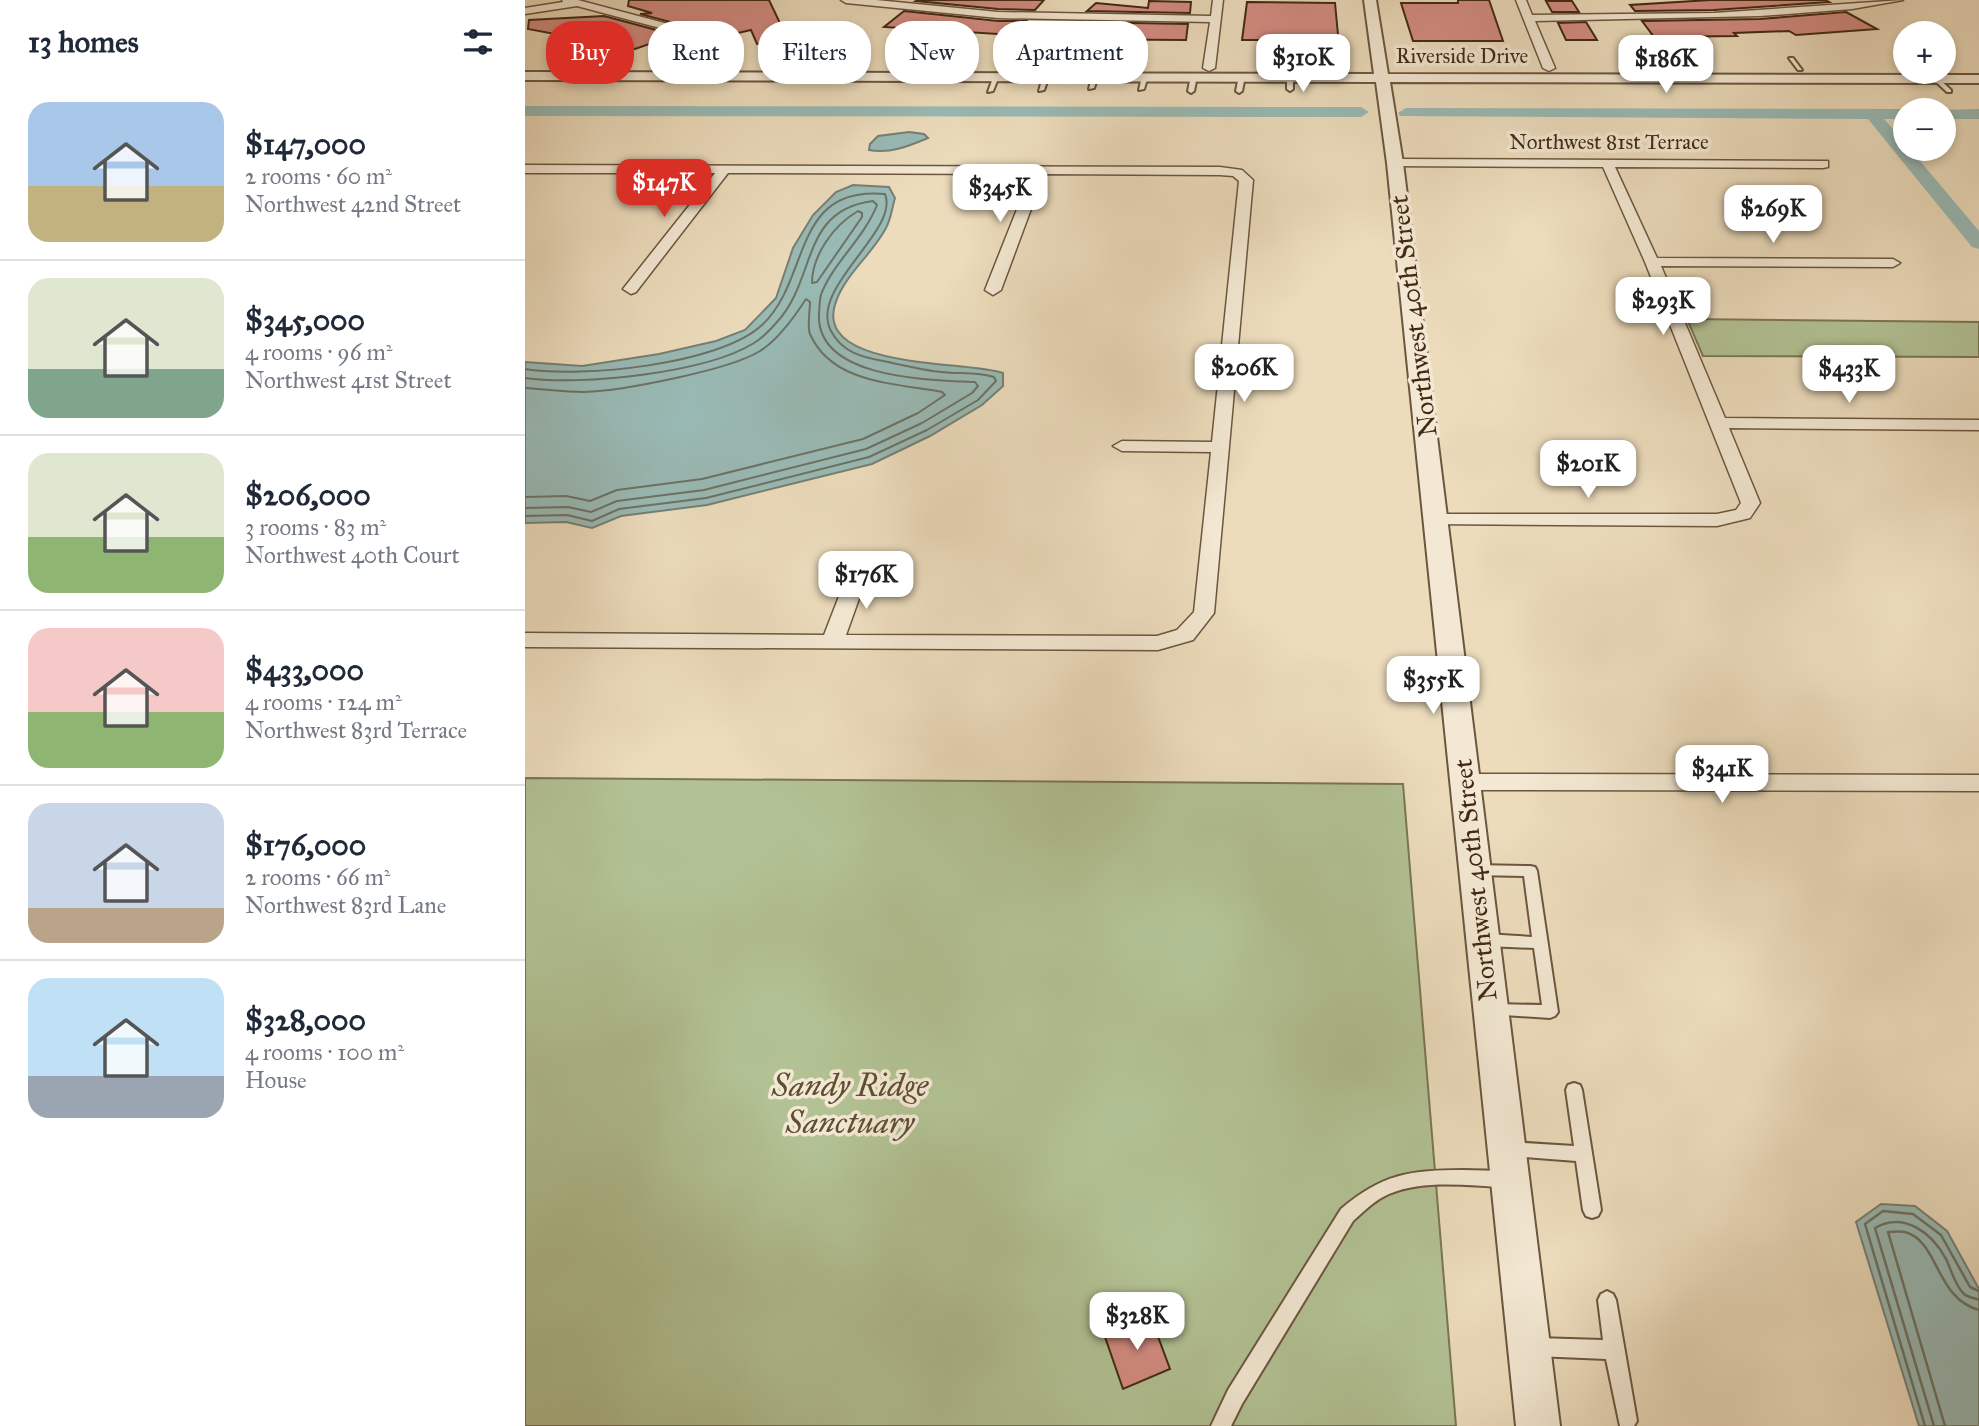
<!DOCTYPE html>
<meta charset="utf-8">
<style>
:root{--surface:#fff;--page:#f2f2f3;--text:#1f2937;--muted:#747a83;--line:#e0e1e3;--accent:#d93025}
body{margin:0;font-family:"IM FELL Great Primer",serif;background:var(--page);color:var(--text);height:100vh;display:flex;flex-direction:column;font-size:26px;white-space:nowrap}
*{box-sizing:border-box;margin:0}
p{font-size:23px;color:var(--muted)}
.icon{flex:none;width:38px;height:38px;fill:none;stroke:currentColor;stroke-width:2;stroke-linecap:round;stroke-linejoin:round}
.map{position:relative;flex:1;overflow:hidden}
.side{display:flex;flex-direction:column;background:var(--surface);width:525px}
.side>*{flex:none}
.hud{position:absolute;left:21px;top:21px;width:665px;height:63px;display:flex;gap:14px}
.tools{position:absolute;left:1368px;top:21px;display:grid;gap:14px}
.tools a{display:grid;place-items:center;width:63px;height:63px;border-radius:50%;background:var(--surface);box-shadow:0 4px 10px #0003;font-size:35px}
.price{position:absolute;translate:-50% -60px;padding:0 16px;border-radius:14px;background:#fff;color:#222;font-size:23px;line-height:46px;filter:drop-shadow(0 2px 4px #0008)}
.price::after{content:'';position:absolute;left:50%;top:42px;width:21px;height:16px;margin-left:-10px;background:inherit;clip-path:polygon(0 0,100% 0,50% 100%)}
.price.active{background:var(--accent);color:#fff}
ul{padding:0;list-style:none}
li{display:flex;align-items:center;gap:21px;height:175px;padding:0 28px}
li+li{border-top:2px solid var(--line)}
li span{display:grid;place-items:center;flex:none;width:196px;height:140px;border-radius:21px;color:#555}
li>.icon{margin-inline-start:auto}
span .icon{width:84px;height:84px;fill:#fffc;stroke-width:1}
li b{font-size:30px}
h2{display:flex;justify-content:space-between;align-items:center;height:84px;padding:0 28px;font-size:30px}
.tag{padding:0 24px;border-radius:28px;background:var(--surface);box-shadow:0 4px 10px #0003;font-size:24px;line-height:63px}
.tag.active{background:var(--accent);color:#fff}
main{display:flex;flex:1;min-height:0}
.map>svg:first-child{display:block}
.green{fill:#b2c294;stroke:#7a7654;stroke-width:2}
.water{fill:#99bab5;stroke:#768075;stroke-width:2}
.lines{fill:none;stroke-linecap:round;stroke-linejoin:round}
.shore-far1{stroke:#6d7264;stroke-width:2}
.shore{stroke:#6d7264;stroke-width:2.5}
.canal{fill:#99bab5;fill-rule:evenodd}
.building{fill:#d48d83;stroke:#412914;stroke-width:2}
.service-casing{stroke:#6c563e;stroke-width:4}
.minor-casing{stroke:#6c563e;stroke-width:3}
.tertiary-casing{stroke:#6c563e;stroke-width:4}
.service{fill:#f3e8d3;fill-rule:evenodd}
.minor{fill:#f3e8d3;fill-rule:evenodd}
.tertiary{fill:#f3e8d3;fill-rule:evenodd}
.labels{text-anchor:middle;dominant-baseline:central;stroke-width:7;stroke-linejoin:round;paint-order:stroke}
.far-street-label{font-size:21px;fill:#412914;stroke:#f3e8d3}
.street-label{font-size:26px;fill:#412914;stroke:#f3e8d3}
.near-park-label{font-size:32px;font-style:italic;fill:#5d4f34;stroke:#f3e8d3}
</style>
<main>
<section class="side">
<h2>13 homes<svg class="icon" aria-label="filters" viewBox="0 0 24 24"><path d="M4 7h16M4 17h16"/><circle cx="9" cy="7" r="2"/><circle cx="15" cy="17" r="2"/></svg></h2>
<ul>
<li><span style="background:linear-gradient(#a9c7e8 60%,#c2b280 0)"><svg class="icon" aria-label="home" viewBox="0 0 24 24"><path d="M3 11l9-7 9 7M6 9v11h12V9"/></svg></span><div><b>$147,000</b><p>2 rooms · 60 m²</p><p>Northwest 42nd Street</p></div></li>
<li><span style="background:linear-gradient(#dfe7d0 65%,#7fa58c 0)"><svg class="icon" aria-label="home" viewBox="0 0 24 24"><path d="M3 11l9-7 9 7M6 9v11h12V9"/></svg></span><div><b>$345,000</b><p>4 rooms · 96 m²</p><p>Northwest 41st Street</p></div></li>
<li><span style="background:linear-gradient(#dfe7d0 60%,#8fb573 0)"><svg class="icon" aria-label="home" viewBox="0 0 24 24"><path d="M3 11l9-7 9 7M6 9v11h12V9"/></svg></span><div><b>$206,000</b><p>3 rooms · 83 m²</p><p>Northwest 40th Court</p></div></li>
<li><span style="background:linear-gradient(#f6c9c9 60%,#8fb573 0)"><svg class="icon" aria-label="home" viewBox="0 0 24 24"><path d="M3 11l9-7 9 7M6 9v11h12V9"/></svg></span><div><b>$433,000</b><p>4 rooms · 124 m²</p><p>Northwest 83rd Terrace</p></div></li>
<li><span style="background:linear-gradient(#c9d6e8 75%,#b9a48a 0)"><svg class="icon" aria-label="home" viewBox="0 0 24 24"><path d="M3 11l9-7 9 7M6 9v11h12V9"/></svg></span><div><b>$176,000</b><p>2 rooms · 66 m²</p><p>Northwest 83rd Lane</p></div></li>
<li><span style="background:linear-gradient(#bfe0f5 70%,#9aa5b1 0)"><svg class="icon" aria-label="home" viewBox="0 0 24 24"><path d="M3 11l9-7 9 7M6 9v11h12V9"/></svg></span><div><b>$328,000</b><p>4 rooms · 100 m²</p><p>House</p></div></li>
</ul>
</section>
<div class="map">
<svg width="1454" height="1426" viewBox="0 0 1454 1426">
<rect width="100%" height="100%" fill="#ecdcbc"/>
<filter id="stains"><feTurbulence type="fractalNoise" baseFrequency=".00286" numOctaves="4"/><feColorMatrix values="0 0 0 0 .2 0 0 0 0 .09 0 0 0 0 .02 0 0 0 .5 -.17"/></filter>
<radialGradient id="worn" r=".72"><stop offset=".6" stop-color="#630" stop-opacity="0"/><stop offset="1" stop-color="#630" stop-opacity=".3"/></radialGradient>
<path class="green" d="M1162 319 1454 322V357L1178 356Z
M0 778 878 784 931 1426H0Z"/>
<path class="water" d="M384 132 399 134 403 138C384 146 365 154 344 150L345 144 353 136Z
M328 185 364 187 370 198C367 208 366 219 361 228 348 253 322 273 312 299 282 371 442 360 478 373V386L457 405 405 436 347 464 182 505 96 516 67 528 41 522 0 523V362L57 366 134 354 191 341 220 330 251 298 268 248 288 215 311 192Z
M1356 1204 1390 1206 1422 1231 1454 1289V1426H1394L1331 1222Z"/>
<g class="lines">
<path class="shore-far1" d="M333 211 337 213V217L292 282 287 283C287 255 309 225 333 211Z
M0 369C56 378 194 365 237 325 286 280 266 185 360 194 375 231 283 288 306 331 317 352 336 357 358 361 377 365 397 370 416 372 434 374 452 372 469 377L471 381 453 400 402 430 344 457 181 498 94 509 67 521 42 515 0 516
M0 378C56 386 181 373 229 343 238 338 245 330 252 322 292 279 275 210 348 201L352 205C339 238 310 261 297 292 294 298 295 306 294 313 290 379 404 380 450 382L453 386 447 393 397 423 341 449 179 490 92 501 66 512 43 507 0 508
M0 388C19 389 39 392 59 392 96 391 205 370 235 351 253 340 270 316 281 299L285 302C285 311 282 326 285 334 307 384 370 383 417 392L420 395 393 413 338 439 177 479 92 490 65 501 41 496 0 497"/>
<path class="shore" d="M1400 1426 1340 1224 1358 1211 1388 1214 1416 1235 1445 1287 1454 1291
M1409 1426 1350 1228C1379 1211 1407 1233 1421 1259 1426 1269 1430 1286 1439 1294 1442 1297 1450 1298 1454 1300
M1420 1426 1363 1232C1368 1232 1375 1231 1380 1232 1414 1241 1410 1298 1454 1310"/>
<path class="canal" d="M0 106 836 107 844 112 836 117 0 116Z
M881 108 1381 109 1385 110H1381V119H1359L1381 144V149H1385L1454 231V249L1447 247 1343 119 875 116 873 113Z
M1454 109V119H1419V110H1415Z"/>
</g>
<path class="building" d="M104 0H244L263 40 232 44 226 30 213 33 183 23 168 28 115 14 127 13 103 6Z
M393 0H519L510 10 473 9 391 1Z
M933 0H964L978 41H888L876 3H933Z
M1185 0H1300L1304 2 1189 10 1110 11 1105 5Z
M624 1 666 2 665 13 562 11 571 3 623 8Z
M1021 1H1047L1054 12H1027Z
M722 2 810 3 815 56H778L777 40H717Z
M379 11 473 21H501L489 35 359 27Z
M1321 12 1352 29 1271 35 1264 31 1209 33 1212 36 1129 37 1117 21 1235 19Z
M79 16 150 35 110 49 3 29 4 20Z
M548 22 663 24 661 40 527 39Z
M1061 22 1072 40H1041L1033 23Z
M625 1315 645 1369 598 1389 579 1334Z"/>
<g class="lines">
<defs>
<path id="service" d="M66 53 71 54 56 67H52V65Z
M502 54 505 56 501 68 496 69 499 56Z
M532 56 537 57 534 68 531 70 528 68Z
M1264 58H1268L1277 70H1273Z
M521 74 524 76 519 90 514 91 518 76Z
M570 74 573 76 569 88 564 89 567 76Z
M620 74 623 76 619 89 614 90 617 76Z
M669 74 672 76 669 91 666 93 663 91 666 76Z
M717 74 720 76 717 91 714 93 711 91 714 76Z
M469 75 474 76 468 91 463 92Z
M765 75 768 77V89L765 91 762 89V77Z
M1409 78H1413L1426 90V92H1422L1409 80Z
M949 865 1005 866 1010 867 1012 871 1033 1012 1030 1016 1025 1018 964 1014 961 1010 964 1006 969 1004 1017 1005 1009 948 961 946 956 944 954 940 956 936 961 934 1007 937 999 876 949 875 944 874 942 870 944 866Z
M1049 1083 1055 1085 1057 1090 1076 1210 1073 1216 1067 1218 1061 1216 1058 1210 1051 1161 985 1156 979 1154 977 1149 979 1144 985 1142 1049 1146 1041 1090 1043 1085Z
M938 1170 980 1171 986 1174 988 1179 986 1184 980 1187C943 1186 899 1179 864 1194 850 1200 839 1211 828 1221L717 1404 706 1426H686L703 1390 816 1209C857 1174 885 1170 938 1170Z
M1082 1291 1088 1294 1091 1300 1112 1421 1109 1426H1095L1081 1359 1011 1356 1004 1354 1002 1347 1004 1340 1011 1338 1078 1340 1073 1300 1076 1294Z"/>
<path id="minor" d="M37 0H53L177 33 189 42 190 53 172 78 168 79 162 76 180 53 179 43 169 37 52 6 0 14V8L38 2Z
M316 0H351L473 12 686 16 688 0H698L690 68 684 71 678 68 685 22 473 18 321 3Z
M991 0H1001L1007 15 1189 13 1378 0 1327 9 1235 16 1010 21 1030 68 1024 71 1018 68Z
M870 159 1303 161V167L1298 168 1090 167 1132 258 1368 259 1375 263 1368 267 1136 266 1200 418 1454 420V430L1204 428 1235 503 1225 518 1192 526 905 524 902 520 905 516 912 514H1192L1211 510 1216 503 1120 262 1078 167 865 166 864 163Z
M0 165 695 167 717 170 728 180 689 613 668 640 633 650 0 647V633L299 635 325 568 328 564H342L345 568 321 635 632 636 652 630 669 612 686 452 597 451 588 446 597 441 687 442 714 181 708 176 695 175 519 174 476 290 468 295 460 290 506 174 203 173 111 292 106 294 98 289 190 173H0Z
M939 774 1454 775V791L939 790 931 788 927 782 931 776Z"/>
<path id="tertiary" d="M839 0H851L863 74 1454 75V83L865 82 878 163 1035 1426H991L862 163 851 82 0 80V72L849 74Z"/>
</defs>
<use href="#service" class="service-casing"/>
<use href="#minor" class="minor-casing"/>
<use href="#tertiary" class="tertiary-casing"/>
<use href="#service" class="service"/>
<use href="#minor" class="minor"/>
<use href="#tertiary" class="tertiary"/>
</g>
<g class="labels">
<g class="far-street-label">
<text x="937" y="56">Riverside Drive</text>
<text x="1084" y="142">Northwest 81st Terrace</text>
</g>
<g class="street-label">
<text transform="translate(888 316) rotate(-97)">Northwest 40th Street</text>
<text transform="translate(950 880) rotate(-96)">Northwest 40th Street</text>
</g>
<g class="near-park-label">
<text x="325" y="1085">Sandy Ridge<tspan x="325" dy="37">Sanctuary</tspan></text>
</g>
</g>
<rect width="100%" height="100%" filter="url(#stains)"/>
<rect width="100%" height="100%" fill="url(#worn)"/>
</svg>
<div class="tools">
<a>+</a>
<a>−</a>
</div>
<b class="price" style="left:778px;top:94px">$310K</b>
<b class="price" style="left:1141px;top:95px">$186K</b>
<b class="price active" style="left:139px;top:219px">$147K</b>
<b class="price" style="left:475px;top:224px">$345K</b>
<b class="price" style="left:1248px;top:245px">$269K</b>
<b class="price" style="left:1138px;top:337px">$293K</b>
<b class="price" style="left:719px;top:404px">$206K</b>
<b class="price" style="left:1324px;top:405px">$433K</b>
<b class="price" style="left:1063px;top:500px">$201K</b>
<b class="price" style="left:341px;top:611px">$176K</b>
<b class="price" style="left:908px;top:716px">$355K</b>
<b class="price" style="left:1197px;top:805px">$341K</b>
<b class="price" style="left:612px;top:1352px">$328K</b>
<div class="hud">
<a class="tag active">Buy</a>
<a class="tag">Rent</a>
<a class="tag">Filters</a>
<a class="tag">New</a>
<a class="tag">Apartment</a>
</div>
</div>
</main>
